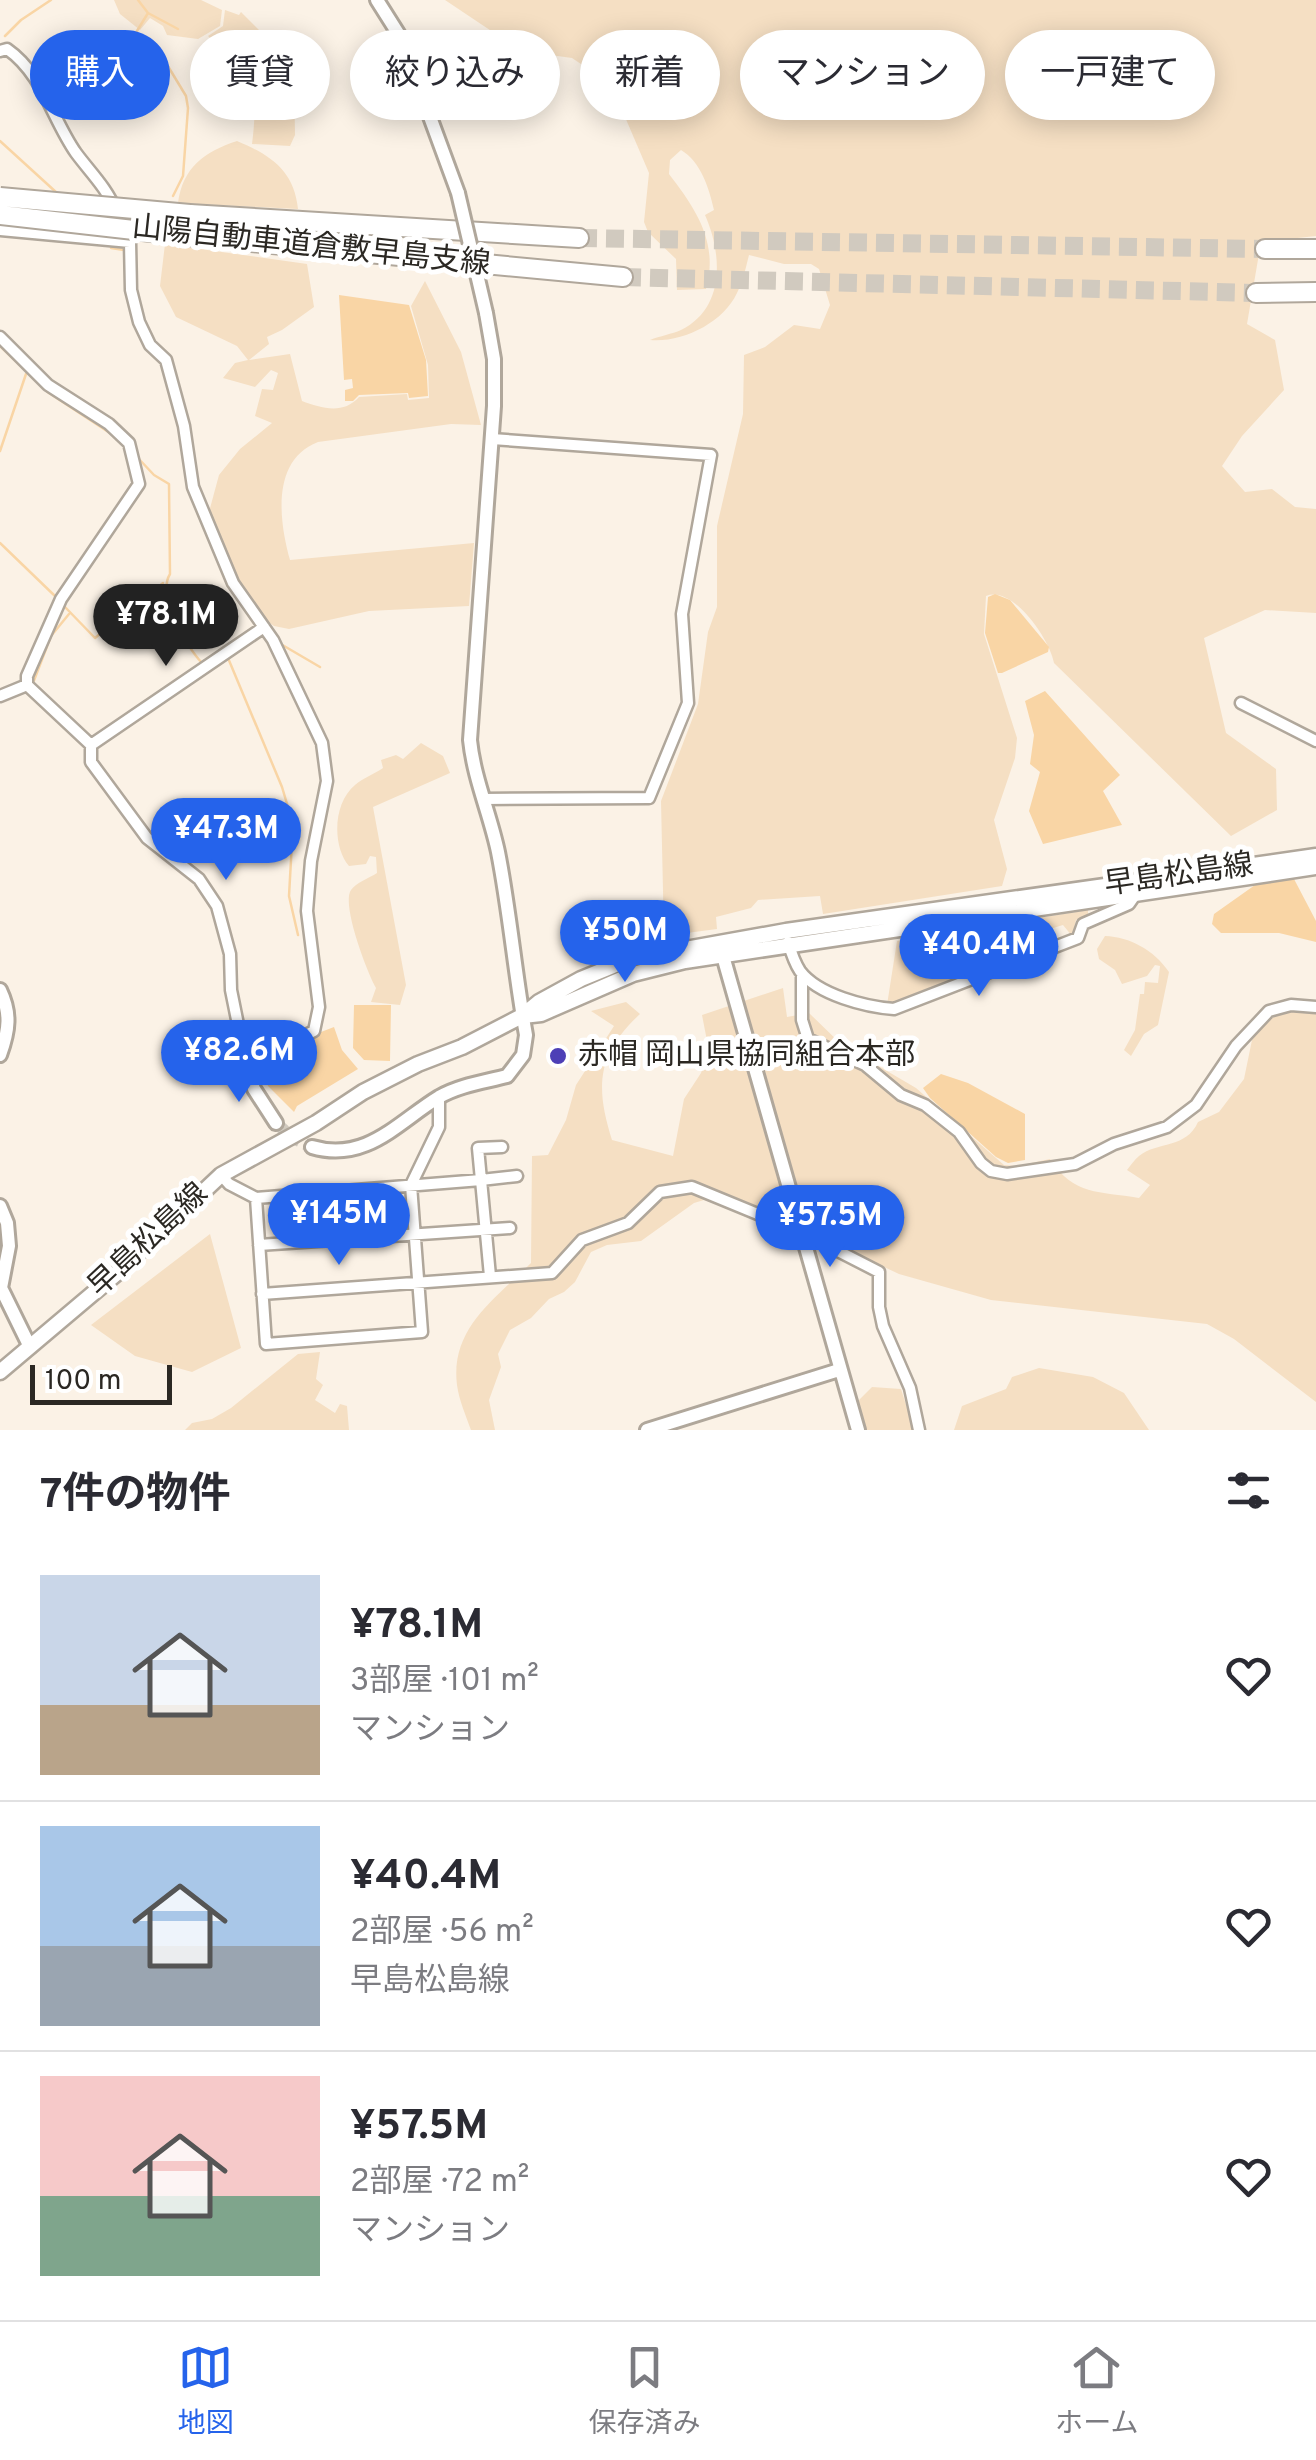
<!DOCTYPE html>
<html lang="ja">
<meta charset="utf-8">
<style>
:root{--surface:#fff;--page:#f7f7f7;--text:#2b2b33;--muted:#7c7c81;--line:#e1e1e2;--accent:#2563eb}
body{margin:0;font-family:Overpass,"Noto Sans JP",sans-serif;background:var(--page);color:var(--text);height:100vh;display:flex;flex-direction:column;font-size:38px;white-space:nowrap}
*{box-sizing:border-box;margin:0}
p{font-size:32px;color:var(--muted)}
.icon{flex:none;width:55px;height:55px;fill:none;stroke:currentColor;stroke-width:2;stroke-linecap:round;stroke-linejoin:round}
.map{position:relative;height:1430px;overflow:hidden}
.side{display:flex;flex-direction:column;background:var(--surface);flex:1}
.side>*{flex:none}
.hud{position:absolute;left:30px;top:30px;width:1258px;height:90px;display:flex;gap:20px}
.scale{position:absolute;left:30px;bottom:25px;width:142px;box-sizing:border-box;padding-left:10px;border:5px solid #2b2823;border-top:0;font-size:28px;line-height:35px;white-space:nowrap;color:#2b2823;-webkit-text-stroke:8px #fff;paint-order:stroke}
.price{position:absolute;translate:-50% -85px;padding:0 22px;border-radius:35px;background:var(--accent);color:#fff;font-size:32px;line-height:65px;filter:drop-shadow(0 2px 5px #0008)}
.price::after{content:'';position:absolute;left:50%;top:60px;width:30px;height:22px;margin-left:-15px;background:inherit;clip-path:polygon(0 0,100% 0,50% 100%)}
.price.current{background:#222;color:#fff}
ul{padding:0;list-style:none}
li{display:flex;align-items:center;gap:30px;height:250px;padding:0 40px}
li+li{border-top:2px solid var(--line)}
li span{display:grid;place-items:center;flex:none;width:280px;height:200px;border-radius:0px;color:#555}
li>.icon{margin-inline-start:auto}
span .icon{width:120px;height:120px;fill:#fffc;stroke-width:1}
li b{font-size:42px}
h2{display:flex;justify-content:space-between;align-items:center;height:120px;padding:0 40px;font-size:42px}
.tag{padding:0 35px;border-radius:45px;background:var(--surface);box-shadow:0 5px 25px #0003;font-size:35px;line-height:90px}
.tag.current{background:var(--accent);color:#fff}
.dock{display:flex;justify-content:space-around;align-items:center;height:140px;border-top:2px solid var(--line);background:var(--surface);font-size:28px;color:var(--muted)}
.dock a{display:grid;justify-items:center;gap:5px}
.dock .current{color:var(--accent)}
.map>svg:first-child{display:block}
.green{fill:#f5dfc3}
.water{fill:#f9d5a5}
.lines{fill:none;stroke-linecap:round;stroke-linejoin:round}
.stream{stroke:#f9d5a5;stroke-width:2.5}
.tertiary-tunnel{stroke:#d1cabf;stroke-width:12;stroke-dasharray:12 6;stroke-linecap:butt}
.motorway-tunnel{stroke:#d1cabf;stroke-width:18;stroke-dasharray:18 9;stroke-linecap:butt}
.minor-casing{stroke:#b0a79b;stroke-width:15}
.tertiary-casing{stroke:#b0a79b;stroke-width:18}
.secondary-casing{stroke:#b0a79b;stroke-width:19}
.motorway-casing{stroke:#b0a79b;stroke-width:22}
.minor{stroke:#fff;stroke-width:10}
.tertiary{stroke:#fff;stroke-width:12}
.secondary{stroke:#fff;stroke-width:14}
.motorway{stroke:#fff;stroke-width:18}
.tertiary-bridge-casing{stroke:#b0a79b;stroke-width:18;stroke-linecap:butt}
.motorway-bridge-casing{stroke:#b0a79b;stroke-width:22;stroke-linecap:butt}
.tertiary-bridge{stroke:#fff;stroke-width:12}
.motorway-bridge{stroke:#fff;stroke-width:18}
.poi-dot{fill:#4d3fb6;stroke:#fff;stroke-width:4}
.labels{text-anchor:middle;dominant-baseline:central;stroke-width:10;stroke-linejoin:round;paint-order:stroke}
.street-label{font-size:30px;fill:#2b2823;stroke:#fff}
.poi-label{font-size:30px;fill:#2b2823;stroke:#fff;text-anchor:start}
</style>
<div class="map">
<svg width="1316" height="1430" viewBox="0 0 1316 1430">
<rect width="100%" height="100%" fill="#fbf2e6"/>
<path class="green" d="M114 0H201L222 10 220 26 198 39 167 35 163 26 150 18 140 30 120 14Z
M445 0H1316V236L1261 242 1247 324 1275 340 1284 390 1242 436 1222 466 1245 492 1272 489 1295 507 1316 509V613L1265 610 1204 638 1226 733 1276 769 1277 810 1231 836 1054 663C1050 640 1013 585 986 596L984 634 1017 738 1015 758 994 820 1007 869 1002 886 823 914 820 896 758 900 751 908 716 917 717 929 664 936 661 801 698 704 708 632 717 607V526L743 414 744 355 765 347 794 325 820 329 830 305 819 269 811 264H784L749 255C746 267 743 281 737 293 723 323 682 343 650 340 660 336 672 334 681 330 726 308 722 253 705 215L714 210C709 188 701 162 681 150L670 160 669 174C696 209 719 243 706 289L677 290 676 259 648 232 644 222 649 173 625 117 629 101 627 95 572 58 521 51Z
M225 10 239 15 241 12 283 54 294 73 295 135 290 146 252 144C260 83 248 78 208 36L223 26Z
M237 141C270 155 294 170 298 209L178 203C183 167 204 152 237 141Z
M165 244 307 264 314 307 282 330 267 337 269 344 249 360 290 354 302 401C321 408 343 415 359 397L407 394 408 400 429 398 428 365 411 306 425 281 461 352 481 425 451 424 318 442C271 460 279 521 290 560L474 543 469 606 369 611 289 629 274 626 264 619 236 581 209 512 219 475 240 449 272 423 255 416 262 389 273 390 278 373 271 370 255 387 223 378 235 363 248 360 237 346 176 317 160 286Z
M421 743 443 756 450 773 373 807 406 985 400 1005 371 1002 376 988C367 972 341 904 351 890 356 883 369 878 377 873L376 857 370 856 366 864 349 866C332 846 333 803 355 785 363 778 374 774 383 768L381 760 396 755 403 759Z
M1088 910V915L1076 920 1072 936 1063 925 1050 929 1041 920 1032 927 1039 933 1022 951 1023 956 896 1005H887L897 941Z
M1105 936C1130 937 1154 950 1169 972L1158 1025 1144 1034 1131 1056 1124 1050 1135 1030 1140 994H1144L1145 982 1158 983 1160 966 1155 965 1147 976 1122 984 1115 970 1099 959 1097 949Z
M783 988 787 1017 809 1013 841 1044 916 1088 1004 1165 1017 1166 1050 1159C1074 1196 1099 1191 1139 1198L1150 1185 1127 1170C1131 1165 1134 1160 1139 1156 1158 1141 1186 1149 1198 1122L1219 1112 1244 1079 1252 1040 1267 1020 1292 1009 1316 1011V1402L1234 1339 1207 1324 991 1300 899 1274 810 1232 704 1200 694 1203 641 1241 607 1245 591 1252 575 1282 564 1292 549 1299 531 1318 510 1330 498 1354 501 1367 489 1400 495 1430H471C466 1416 459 1400 457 1385 450 1328 495 1299 531 1263L532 1156 548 1155 566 1120 576 1085 614 1026 591 1011 626 1002 640 1014C597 1054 595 1086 612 1140L673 1156 684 1099 701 1073 709 1051 702 1015Z
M210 1234 241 1348 192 1372 135 1356 91 1325Z
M320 1352 316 1379 323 1385 315 1400 335 1413 340 1404 347 1406 349 1430H185L192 1423 212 1419 231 1408 298 1354Z
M1039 1368 1093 1377 1124 1393 1149 1430H954L962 1406 1006 1389 1012 1377Z
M872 1387 901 1389 914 1430H865L856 1403Z"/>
<path class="water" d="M339 295 409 305 426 360 428 396 409 398 408 393 359 395 353 401H345V390L353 388 352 379 344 380Z
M995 594 1010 600 1049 647 1048 652 1002 673H998L985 633 988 597Z
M1045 691 1120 775 1103 791 1122 825 1043 844 1029 811 1040 772 1030 764 1034 735 1025 701Z
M1294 879 1316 921V942L1279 933H1221L1212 924 1214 914 1255 885Z
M354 1005H391L390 1061 364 1060 353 1048Z
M334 1027 342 1050 358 1069 297 1106 294 1112 268 1086 262 1066 308 1037Z
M941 1074 968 1083 1025 1114V1160L1008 1163 996 1157 930 1098 923 1088Z"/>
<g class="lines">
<path class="stream" d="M138 0 148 13 178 29
M148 13 129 44 160 53 186 96 188 108 183 176 173 196
M5 36 21 20 51 0
M0 141 57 193
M0 224 32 228
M111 248 124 250
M0 346 49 393 116 437
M0 451 26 374
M138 458 154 475 169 484 170 574C156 597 187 647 202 663
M0 543 56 597
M65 607 95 638 163 583
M279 643 320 667
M228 658 282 787 293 824 289 896 298 935
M33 683 51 636 69 614"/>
<path class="tertiary-tunnel" d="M276 1123 293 1138 312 1147"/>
<path class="motorway-tunnel" d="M579 238 1265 249
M623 277 1256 293"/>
<defs>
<path id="minor" d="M0 51 7 49C43 74 52 119 76 153 90 172 107 188 116 211
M0 230 130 242
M0 337 48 385 109 424 129 443 139 484 61 599 27 676V685
M27 685 91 745V762L147 838 199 879 217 906 230 954 231 990 246 1064 314 1031 319 1007 307 911 311 861 327 781 322 743 273 640 233 583 193 487 184 426 166 360 150 345 139 322 131 290 130 242 123 226
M0 696 27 685
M1241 703 1316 741
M91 745 264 627
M483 799 649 798 688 703 682 614 711 455 492 439
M788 942C791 952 794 962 800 971 818 995 866 1007 894 1009L1078 938 1083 924 1129 904 1136 894
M802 974V1020L808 1039 865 1065 901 1095 925 1105 959 1132 981 1163 991 1171 1007 1174 1075 1164 1114 1144 1167 1127 1196 1105 1236 1046 1269 1011 1291 1005 1316 1007
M502 1147 478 1148 481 1180 517 1176
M221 1175 229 1184 256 1198 481 1180 490 1276
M256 1198 266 1344 422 1332 411 1185 439 1127V1097
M259 1245 510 1228
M262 1294 552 1273 582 1240 628 1223 660 1192 692 1187 799 1231 879 1272V1307L883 1326 910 1388 919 1430"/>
<path id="tertiary" d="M377 0 401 38 458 193
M721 949 858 1430
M0 990C11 1013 9 1030 0 1055
M246 1064 254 1089 276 1123
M312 1147C366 1163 398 1122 439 1097 460 1085 484 1082 507 1076L523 1055 526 1035C515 975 510 913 498 852 490 814 474 779 470 740L494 406V359L486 313
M0 1206 7 1223 9 1246 1 1288 30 1347
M647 1430 839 1370"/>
<path id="secondary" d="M523 1016 541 1014 633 974 685 961 1316 867
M0 1372 116 1274 221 1175 316 1123 363 1092 418 1064 462 1047 522 1016 539 1002 581 979 630 959 786 931 1316 856"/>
<path id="motorway" d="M190 214 579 238
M187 236 623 277
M1265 249H1316
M1256 293 1316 292"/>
</defs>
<use href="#minor" class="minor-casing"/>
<use href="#tertiary" class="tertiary-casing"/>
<use href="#secondary" class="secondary-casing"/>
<use href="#motorway" class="motorway-casing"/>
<use href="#minor" class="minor"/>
<use href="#tertiary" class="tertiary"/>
<use href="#secondary" class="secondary"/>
<use href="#motorway" class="motorway"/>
<defs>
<path id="tertiary-bridge" d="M458 193 486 313"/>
<path id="motorway-bridge" d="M0 197 190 214
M0 215 187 236"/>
</defs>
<use href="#tertiary-bridge" class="tertiary-bridge-casing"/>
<use href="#motorway-bridge" class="motorway-bridge-casing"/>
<use href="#tertiary-bridge" class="tertiary-bridge"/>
<use href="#motorway-bridge" class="motorway-bridge"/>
</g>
<circle class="poi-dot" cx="558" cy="1056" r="10"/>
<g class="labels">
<g class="street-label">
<text transform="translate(311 247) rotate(6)">山陽自動車道倉敷早島支線</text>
<text transform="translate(1179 876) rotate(-8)">早島松島線</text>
<text transform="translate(149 1241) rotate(-43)">早島松島線</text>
</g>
<g class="poi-label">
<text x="578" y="1056">赤帽 岡山県協同組合本部</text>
</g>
</g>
</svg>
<div class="scale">100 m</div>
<b class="price current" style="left:166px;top:669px">¥78.1M</b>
<b class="price" style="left:226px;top:883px">¥47.3M</b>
<b class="price" style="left:625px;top:985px">¥50M</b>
<b class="price" style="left:979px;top:999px">¥40.4M</b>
<b class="price" style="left:239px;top:1105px">¥82.6M</b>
<b class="price" style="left:339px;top:1268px">¥145M</b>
<b class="price" style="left:830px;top:1270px">¥57.5M</b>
<div class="hud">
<a class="tag current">購入</a>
<a class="tag">賃貸</a>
<a class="tag">絞り込み</a>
<a class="tag">新着</a>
<a class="tag">マンション</a>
<a class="tag">一戸建て</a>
</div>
</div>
<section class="side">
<h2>7件の物件<svg class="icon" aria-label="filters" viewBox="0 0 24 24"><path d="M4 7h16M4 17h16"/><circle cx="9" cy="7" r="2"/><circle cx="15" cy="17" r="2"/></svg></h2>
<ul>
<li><span style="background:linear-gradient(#c9d6e8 65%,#b9a48a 0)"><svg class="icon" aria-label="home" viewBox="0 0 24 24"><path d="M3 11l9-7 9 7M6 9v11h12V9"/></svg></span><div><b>¥78.1M</b><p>3部屋 · 101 m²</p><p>マンション</p></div><svg class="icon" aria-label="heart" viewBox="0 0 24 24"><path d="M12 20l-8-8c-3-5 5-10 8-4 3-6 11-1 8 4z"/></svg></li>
<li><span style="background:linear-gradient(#a9c7e8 60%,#9aa5b1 0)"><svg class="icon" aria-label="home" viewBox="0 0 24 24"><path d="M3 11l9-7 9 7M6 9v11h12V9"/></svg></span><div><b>¥40.4M</b><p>2部屋 · 56 m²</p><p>早島松島線</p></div><svg class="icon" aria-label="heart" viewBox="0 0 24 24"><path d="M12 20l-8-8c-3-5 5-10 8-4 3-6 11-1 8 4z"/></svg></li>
<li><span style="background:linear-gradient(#f6c9c9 60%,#7fa58c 0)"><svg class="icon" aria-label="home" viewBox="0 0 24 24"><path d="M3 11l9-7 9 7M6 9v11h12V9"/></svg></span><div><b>¥57.5M</b><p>2部屋 · 72 m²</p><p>マンション</p></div><svg class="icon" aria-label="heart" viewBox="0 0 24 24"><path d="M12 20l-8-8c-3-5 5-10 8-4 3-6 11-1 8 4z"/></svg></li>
</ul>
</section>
<nav class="dock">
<a class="current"><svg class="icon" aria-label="map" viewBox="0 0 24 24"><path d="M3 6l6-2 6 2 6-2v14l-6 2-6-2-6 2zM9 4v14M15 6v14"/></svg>地図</a>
<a><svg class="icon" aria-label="saved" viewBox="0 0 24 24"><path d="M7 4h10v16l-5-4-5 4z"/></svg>保存済み</a>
<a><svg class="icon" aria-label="home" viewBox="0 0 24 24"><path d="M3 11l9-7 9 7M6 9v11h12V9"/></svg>ホーム</a>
</nav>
